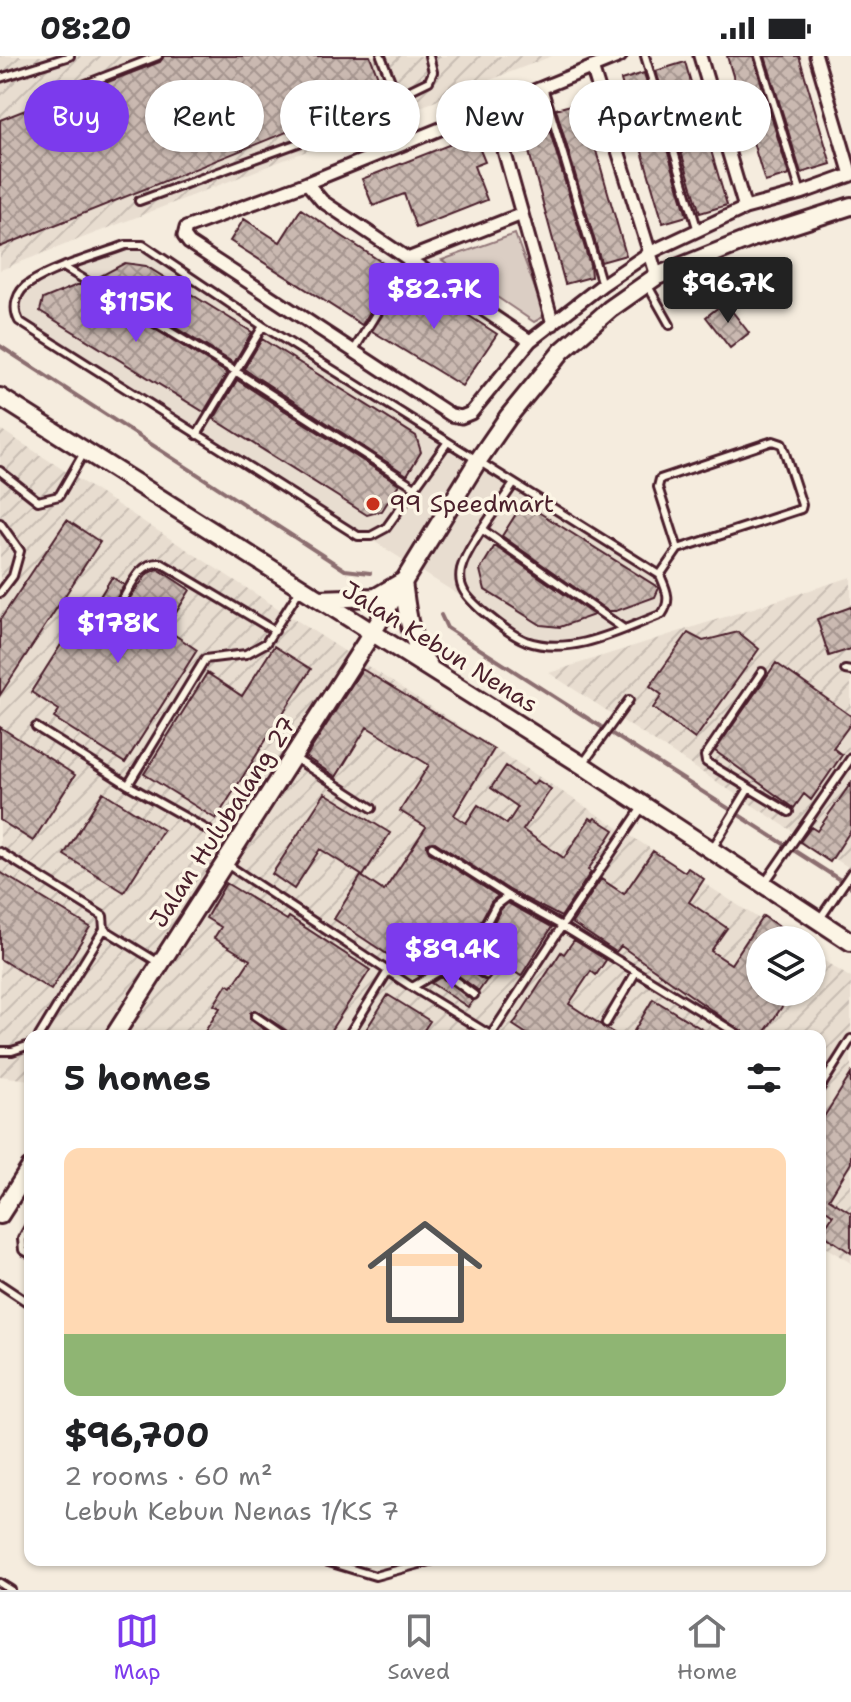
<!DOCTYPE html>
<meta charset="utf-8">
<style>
:root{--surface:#fff;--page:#f6f6f6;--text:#202124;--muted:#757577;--line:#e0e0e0;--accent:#7c3aed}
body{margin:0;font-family:"Shantell Sans",sans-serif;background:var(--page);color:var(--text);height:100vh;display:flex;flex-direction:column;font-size:30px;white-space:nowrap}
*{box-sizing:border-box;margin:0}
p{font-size:26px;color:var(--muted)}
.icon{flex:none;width:44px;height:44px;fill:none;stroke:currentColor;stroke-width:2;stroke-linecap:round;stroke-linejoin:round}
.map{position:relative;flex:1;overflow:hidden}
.sheet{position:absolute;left:24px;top:974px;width:802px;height:536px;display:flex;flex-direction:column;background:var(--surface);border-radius:16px;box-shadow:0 2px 6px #0004}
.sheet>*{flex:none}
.guide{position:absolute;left:24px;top:24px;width:804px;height:72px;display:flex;gap:16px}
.fabs{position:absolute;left:746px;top:870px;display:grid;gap:16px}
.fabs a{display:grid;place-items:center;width:80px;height:80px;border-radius:50%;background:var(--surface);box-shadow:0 2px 6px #0004;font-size:40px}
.price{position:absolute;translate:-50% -68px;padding:0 18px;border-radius:8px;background:var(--accent);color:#fff;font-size:26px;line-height:52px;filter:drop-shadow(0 2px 4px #0008)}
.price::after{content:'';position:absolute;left:50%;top:48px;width:24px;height:18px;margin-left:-12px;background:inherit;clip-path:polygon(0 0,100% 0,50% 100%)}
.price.selected{background:#222;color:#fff}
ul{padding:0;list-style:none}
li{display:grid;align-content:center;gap:16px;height:424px;padding:0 40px}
li span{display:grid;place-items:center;height:248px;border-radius:16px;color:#555}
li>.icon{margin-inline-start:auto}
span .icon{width:144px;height:144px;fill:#fffc;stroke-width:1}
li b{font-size:34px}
h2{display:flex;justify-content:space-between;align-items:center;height:96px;padding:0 40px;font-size:34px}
.tag{padding:0 28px;border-radius:36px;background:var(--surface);box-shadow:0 2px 6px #0004;font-size:28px;line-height:72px}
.tag.selected{background:var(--accent);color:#fff}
.status{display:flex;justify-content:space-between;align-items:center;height:56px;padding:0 40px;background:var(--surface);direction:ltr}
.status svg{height:22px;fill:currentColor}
.tab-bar{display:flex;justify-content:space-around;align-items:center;height:112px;border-top:2px solid var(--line);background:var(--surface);font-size:22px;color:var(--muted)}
.tab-bar a{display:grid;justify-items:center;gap:4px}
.tab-bar .selected{color:var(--accent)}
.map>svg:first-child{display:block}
.built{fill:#e8ddd0}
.industrial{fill:url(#industrial-furrows)}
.park{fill:#dbcec4;stroke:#927678;stroke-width:2}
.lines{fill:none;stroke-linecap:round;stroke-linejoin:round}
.stream{stroke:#8c6e70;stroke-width:4}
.building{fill:url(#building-cross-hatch);stroke:#4a1f2b;stroke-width:2}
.lane-casing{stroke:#4a1f2b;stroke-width:12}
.street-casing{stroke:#4a1f2b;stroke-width:17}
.secondary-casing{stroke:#4a1f2b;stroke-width:22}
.lane{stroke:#fcf5e5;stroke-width:6}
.street{stroke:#fcf5e5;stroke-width:11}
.secondary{stroke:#fcf5e5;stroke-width:16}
.poi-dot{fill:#c8321e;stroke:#fcf5e5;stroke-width:3}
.labels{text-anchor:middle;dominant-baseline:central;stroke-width:7;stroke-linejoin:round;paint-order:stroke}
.poi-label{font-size:24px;fill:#4a1f2b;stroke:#fcf5e5;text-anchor:start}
.street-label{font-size:24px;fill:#4a1f2b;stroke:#fcf5e5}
</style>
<div class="status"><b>08:20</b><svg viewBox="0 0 49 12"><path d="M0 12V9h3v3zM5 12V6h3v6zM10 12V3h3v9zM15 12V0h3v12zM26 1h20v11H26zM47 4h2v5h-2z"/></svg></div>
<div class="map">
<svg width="851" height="1534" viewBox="0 0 851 1534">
<defs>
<pattern id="industrial-furrows" width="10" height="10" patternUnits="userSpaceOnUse" patternTransform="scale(2)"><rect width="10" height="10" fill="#e8ddd0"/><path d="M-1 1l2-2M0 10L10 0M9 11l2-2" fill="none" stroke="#c8bdb3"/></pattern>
<pattern id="building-cross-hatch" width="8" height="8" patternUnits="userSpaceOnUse" patternTransform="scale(2)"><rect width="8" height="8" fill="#cab9b1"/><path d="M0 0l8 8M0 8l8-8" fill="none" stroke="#a69690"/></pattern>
</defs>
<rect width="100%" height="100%" fill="#f5ecde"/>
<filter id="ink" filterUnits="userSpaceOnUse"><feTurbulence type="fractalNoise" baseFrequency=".0125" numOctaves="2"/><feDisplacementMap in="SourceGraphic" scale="16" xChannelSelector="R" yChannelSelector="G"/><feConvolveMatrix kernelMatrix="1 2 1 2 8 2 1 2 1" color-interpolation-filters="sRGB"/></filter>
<g filter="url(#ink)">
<path class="built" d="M130 191H141L469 405 658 521 665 541 664 550 659 556 569 588H547L527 582 22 263 17 255 20 243 30 230Z"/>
<path class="industrial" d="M0 0H552L0 214Z
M0 373 792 884H760V936H812V897L851 922V1207L820 1188V980H30V1024L0 1020Z
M851 521V813L549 617Z"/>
<path class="park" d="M515 178 545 260 534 266 442 204Z"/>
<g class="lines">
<path class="stream" d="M0 290 345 514 370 517
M441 559 447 572 851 831"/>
</g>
<path class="building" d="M164 0H370L384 37 0 191V64L79 33 85 35 160 6Z
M727 0H753L789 119 765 126Z
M765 0H799L831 108 801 117Z
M685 6 727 149 700 157 656 15Z
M644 17 687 160 663 167 621 24Z
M582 46 626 199 601 206 556 53Z
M544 56 590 209 591 221 565 228 520 63Z
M474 79 485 106 474 110 487 144 416 172 404 138 373 150 362 123Z
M301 153 395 215 362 269 230 185 244 163 280 186Z
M125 207 146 210 252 276 234 307 95 223Z
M408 220 497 278 462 330 372 275Z
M77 229H82L227 317 204 356 40 255 43 243Z
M725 246 749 277 730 292 706 261Z
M262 283 416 380 421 396 407 419 244 313Z
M237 324 399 428 382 455 367 459 214 363Z
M535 454 659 532 655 541 616 555H608L502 480 516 458Z
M67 464 100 486 0 639V564Z
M494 491H496L594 559 560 571 541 569 485 534 480 514Z
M158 513 190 534 166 573 197 594 125 707 54 662 59 654 31 636 88 546 94 550 112 521 124 529 114 547 115 552 121 554 148 517Z
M851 551V593L829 600 817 563Z
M738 576 759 593 695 683 653 652 662 639 650 630 688 577 703 585Z
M274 590 311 613 216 763 144 718 207 617 242 640Z
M776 607 851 660V667L833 692 842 699 811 744 804 738 794 752 715 695Z
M362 613 494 693 454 759 466 767 478 749 507 768 518 751 491 732 506 710 533 729 537 724 551 733 523 774 564 802 590 762 593 764 595 762 614 774 588 814 591 816 561 861 511 835 435 786 427 788 429 796 498 840 491 846 475 876 477 884 485 882 501 853 508 847 552 871 521 920 498 905 491 916 464 900 451 902 420 920 334 863 361 820 384 835 426 771 400 755 429 709 367 671 336 721 306 701Z
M0 671 75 719 33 785 0 764Z
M851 727V774L830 806 800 786 811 771 817 775Z
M103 736 163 774 124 836 64 799Z
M325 737 390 777 363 820 320 793 294 833 272 818Z
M653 795 685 816 688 812 704 823 689 846 727 872 711 895 731 908 763 860 799 884H760V936H792L762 980H748L621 890 616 896 572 867 601 823 624 838Z
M0 816 90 871 51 934 0 903Z
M226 827 287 864 289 861 370 914 327 980H290L287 975 255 954 250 957V963L273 980H202L220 952 214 949 227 928 232 931 250 904 214 882 221 871 206 862Z
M574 884 606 904 596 919 591 915 569 948 618 980H530L513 969 561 896 564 898Z
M463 912 486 925 479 935 452 915Z
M441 921 473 945 468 951 431 927Z
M388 939 430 965 420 980H362Z
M653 943 713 980H631Z
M851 1018V1107L829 1143 851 1157V1197L821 1177 833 1159 823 1152 820 1156V1067Z"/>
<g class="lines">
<defs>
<path id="lane" d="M381 0 397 40
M645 0 698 175
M759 0 801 137
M0 22 70 0
M83 29 158 0
M543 31 602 229
M139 145 309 83 429 25 433 16 429 0
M65 212 235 315 415 431
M648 230 670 269
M354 294 410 202
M197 379 263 270
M447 387 386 472 371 480H358L19 265C12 252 16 235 30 227 52 212 99 199 126 189H143L263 270 660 519C666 533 672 544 662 558 621 574 571 601 526 585 509 578 495 565 481 554 468 542 457 532 461 513 466 492 500 449 513 429
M0 415 38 445 59 440 85 395
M0 467 20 495 13 520 0 537
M483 474 624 573
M660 519 678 493 801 453 802 449 782 388 773 385 660 423 658 431 678 493
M120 548C131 531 139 505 161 507L275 575
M845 614 851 615
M36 671 128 729 208 774
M293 701 372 752
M582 709 629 644
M128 729 205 603 246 598 266 587 301 532
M749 732 789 756
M432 791 508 840 562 870 643 750
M712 793 749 732 706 706 705 700 762 616
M0 796 103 860 104 873 39 980
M225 807 412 931 492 980
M764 828 851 702
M819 864 851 817
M104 873 159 907
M480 879 496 849 508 840
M442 915 474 939
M412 931C423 926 455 903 464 906 471 908 479 915 486 919
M255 960 284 980
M606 967 636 916
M491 979 562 870 741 980
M348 980 388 915
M0 995H12L30 989
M820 1032 851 983
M30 1169 22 1183 23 1194 30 1198
M0 1228 30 1248
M322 1504 375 1520 434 1504
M0 1527 11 1534"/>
<path id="street" d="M620 0 307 127 186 172 184 180 189 187 451 359 461 361 471 357 530 285 602 229 649 197 745 152 801 137 851 119
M700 0 745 152
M816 0 851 119
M592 11 657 220
M492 52 553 268
M307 127 322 145 530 285
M410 202 522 158"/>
<path id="secondary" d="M0 341 582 709 851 886
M403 525C407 557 409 584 429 610
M319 543 376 541 400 527
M114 980 372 577 477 406 508 361 562 295 610 253 657 220 752 182 851 150
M0 1159 30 1112"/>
</defs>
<use href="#lane" class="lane-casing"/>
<use href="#street" class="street-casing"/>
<use href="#secondary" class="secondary-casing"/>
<use href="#lane" class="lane"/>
<use href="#street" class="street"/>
<use href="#secondary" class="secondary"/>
</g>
</g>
<circle class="poi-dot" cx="373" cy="448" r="8"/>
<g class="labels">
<g class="poi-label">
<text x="389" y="448">99 Speedmart</text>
</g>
<g class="street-label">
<text transform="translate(440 591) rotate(32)">Jalan Kebun Nenas</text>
<text transform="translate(223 766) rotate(-57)">Jalan Hulubalang 27</text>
</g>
</g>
</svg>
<div class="fabs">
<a><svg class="icon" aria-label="layers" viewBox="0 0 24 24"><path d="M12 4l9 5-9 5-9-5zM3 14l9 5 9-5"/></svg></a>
</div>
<b class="price selected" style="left:728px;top:269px">$96.7K</b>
<b class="price" style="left:434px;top:275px">$82.7K</b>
<b class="price" style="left:136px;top:288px">$115K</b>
<b class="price" style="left:118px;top:609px">$178K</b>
<b class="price" style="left:452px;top:935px">$89.4K</b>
<div class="guide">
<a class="tag selected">Buy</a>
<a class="tag">Rent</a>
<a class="tag">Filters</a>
<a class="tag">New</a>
<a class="tag">Apartment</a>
</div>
<section class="sheet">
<h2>5 homes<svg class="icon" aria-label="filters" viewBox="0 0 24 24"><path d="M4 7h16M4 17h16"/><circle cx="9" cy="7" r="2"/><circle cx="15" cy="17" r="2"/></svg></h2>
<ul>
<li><span style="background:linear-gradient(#ffd9b3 75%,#8fb573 0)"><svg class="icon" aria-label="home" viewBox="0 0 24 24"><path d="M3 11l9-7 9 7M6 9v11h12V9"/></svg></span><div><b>$96,700</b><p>2 rooms · 60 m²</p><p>Lebuh Kebun Nenas 1/KS 7</p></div></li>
</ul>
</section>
</div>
<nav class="tab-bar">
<a class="selected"><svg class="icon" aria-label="map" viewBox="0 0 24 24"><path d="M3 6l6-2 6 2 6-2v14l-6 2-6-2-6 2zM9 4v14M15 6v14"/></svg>Map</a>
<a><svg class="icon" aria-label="saved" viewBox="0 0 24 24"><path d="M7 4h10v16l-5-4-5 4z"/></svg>Saved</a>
<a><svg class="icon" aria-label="home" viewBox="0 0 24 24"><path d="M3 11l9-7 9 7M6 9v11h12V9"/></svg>Home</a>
</nav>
